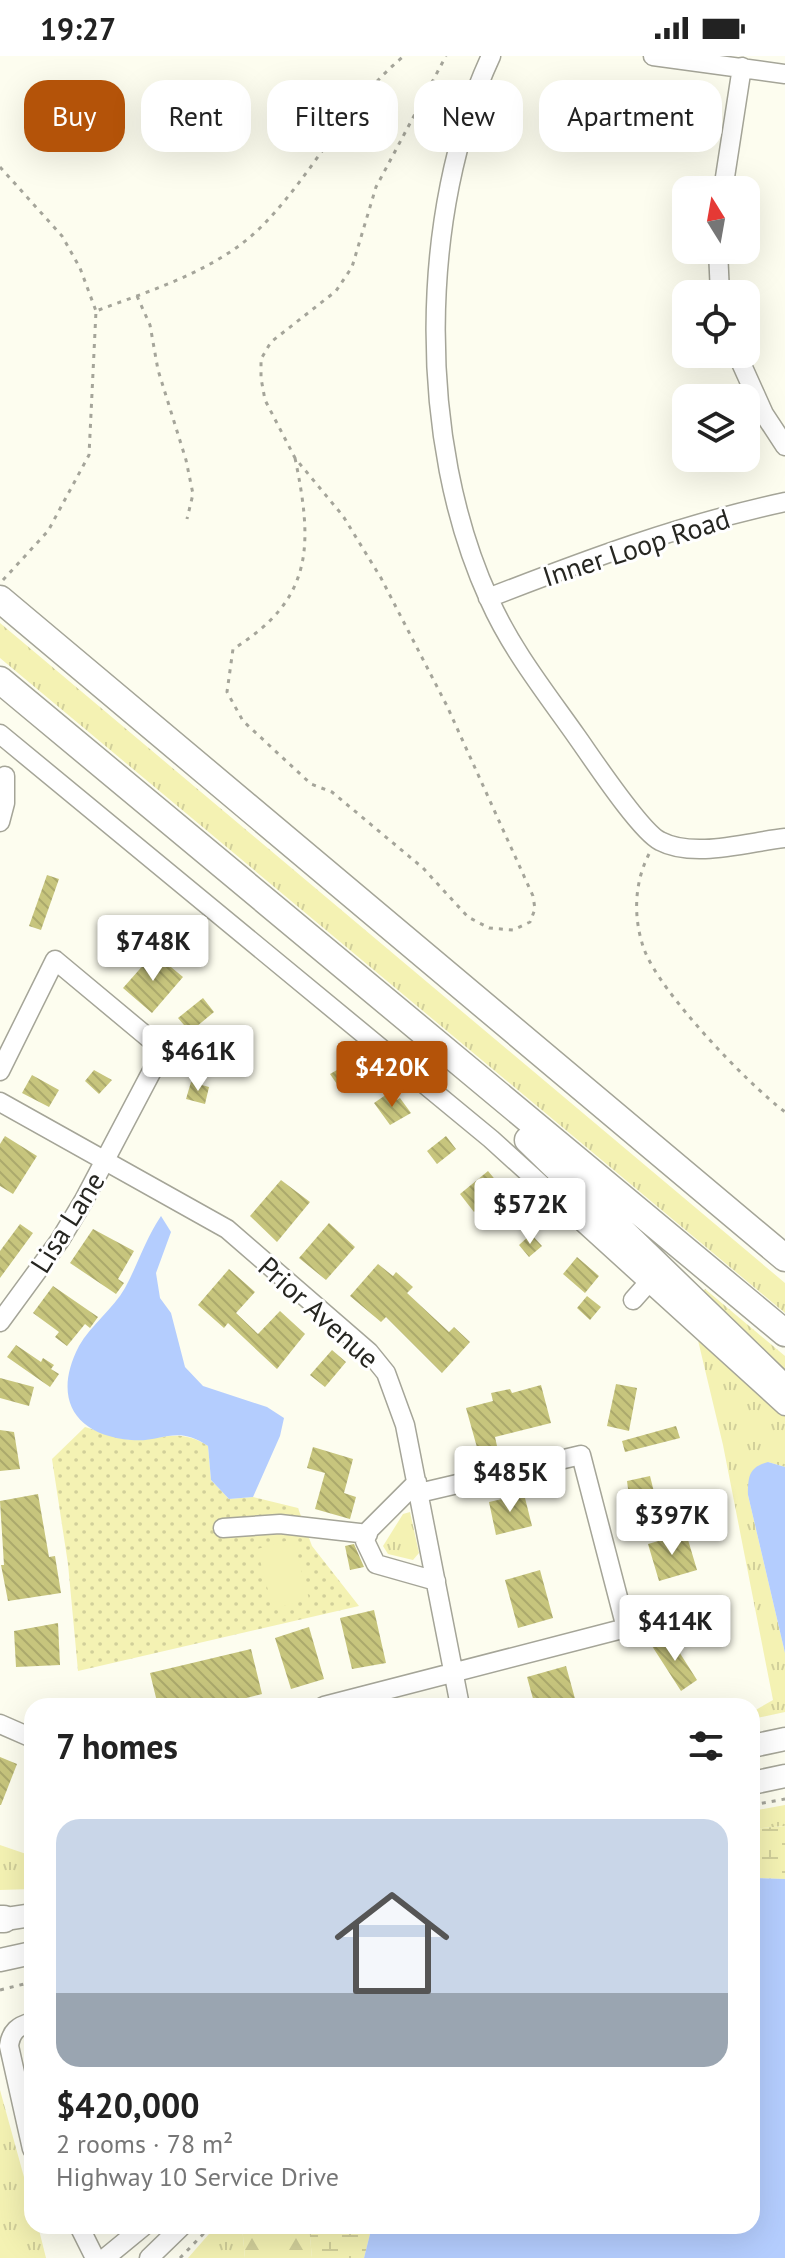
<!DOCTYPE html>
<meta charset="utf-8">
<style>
:root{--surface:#fff;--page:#f6f6f6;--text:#222;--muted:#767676;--line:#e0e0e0;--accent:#b45309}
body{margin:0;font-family:"PT Sans",sans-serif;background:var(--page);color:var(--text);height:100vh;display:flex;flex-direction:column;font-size:30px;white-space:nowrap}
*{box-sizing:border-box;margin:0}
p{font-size:26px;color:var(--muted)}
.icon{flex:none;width:44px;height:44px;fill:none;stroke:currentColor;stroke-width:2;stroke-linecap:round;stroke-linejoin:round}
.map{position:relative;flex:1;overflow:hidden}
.side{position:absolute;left:24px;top:1642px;width:736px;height:536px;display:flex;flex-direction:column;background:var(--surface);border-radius:24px;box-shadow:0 8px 32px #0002}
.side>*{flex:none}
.top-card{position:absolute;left:24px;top:24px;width:738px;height:72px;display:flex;gap:16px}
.needle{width:52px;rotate:349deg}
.fabs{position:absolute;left:672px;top:120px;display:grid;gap:16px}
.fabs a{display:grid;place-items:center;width:88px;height:88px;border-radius:16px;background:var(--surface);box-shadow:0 8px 32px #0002;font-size:40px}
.price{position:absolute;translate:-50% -68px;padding:0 18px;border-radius:8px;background:#fff;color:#222;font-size:26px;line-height:52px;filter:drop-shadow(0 2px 4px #0008)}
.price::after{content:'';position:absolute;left:50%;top:48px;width:24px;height:18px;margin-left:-12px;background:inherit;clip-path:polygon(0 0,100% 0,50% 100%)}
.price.current{background:var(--accent);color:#fff}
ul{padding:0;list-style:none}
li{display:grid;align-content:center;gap:16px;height:424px;padding:0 32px}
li+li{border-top:2px solid var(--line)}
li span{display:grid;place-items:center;height:248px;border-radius:24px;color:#555}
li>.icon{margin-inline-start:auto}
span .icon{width:144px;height:144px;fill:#fffc;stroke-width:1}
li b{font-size:34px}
h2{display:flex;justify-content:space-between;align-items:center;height:96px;padding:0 32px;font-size:34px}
.tag{padding:0 28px;border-radius:24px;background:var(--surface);box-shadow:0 8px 32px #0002;font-size:28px;line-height:72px}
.tag.current{background:var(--accent);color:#fff}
.status{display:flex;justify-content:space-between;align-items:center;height:56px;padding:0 40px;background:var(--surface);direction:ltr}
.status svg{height:22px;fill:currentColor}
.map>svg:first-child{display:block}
.grass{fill:url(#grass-tufts)}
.forest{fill:url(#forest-firs)}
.wetland{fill:url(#wetland-marsh)}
.park{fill:url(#park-dots)}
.pitch{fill:#f4f2b3}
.water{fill:#b4cdfe}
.building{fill:url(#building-back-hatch)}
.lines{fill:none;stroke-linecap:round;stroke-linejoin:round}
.minor-casing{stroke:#a5a598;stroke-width:21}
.major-casing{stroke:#a5a598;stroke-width:25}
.highway-casing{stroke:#a5a598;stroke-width:29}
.path{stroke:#a5a59a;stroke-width:3;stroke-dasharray:4 6;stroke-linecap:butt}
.minor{stroke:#fff;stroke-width:18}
.major{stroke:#fff;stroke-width:22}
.highway{stroke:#fff;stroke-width:26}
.labels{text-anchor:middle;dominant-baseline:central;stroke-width:6;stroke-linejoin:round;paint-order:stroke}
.street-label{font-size:28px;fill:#262621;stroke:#fff}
</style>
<div class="status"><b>19:27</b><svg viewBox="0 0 49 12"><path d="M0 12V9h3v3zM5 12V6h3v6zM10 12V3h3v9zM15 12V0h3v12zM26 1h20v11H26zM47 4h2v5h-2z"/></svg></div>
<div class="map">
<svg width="785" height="2202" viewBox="0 0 785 2202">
<defs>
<pattern id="grass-tufts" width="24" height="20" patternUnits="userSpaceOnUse" patternTransform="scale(2)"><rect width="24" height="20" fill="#f4f2b3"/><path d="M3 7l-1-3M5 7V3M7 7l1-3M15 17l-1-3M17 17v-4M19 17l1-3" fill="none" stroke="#d1cf9a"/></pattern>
<pattern id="forest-firs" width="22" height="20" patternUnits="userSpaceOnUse" patternTransform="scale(2)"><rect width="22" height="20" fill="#f4f2b3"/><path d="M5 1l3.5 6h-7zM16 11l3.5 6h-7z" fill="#d1cf9a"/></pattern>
<pattern id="wetland-marsh" width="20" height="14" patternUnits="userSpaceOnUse" patternTransform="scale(2)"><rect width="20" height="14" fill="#f4f2b3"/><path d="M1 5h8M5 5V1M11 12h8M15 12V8" fill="none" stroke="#d1cf9a"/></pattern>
<pattern id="park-dots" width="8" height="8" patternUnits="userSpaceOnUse" patternTransform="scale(2)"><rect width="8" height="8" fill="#f4f2b3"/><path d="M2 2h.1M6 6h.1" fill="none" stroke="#d1cf9a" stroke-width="1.8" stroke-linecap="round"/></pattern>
<pattern id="building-back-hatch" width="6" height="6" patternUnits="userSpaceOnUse" patternTransform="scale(2)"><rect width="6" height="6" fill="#c7c57d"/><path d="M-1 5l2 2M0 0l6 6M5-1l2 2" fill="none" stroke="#aba96c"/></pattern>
</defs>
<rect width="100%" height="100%" fill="#fdfdef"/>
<path class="grass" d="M0 567 785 1227V1257L0 602Z
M705 1233 785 1300V1322L700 1238Z
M696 1276 785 1358V1411L768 1406 748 1439 785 1597V1656L752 1663V1656L773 1644 723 1389Z
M410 1456 419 1497 413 1504 388 1498 383 1490 403 1458Z
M785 1749V1770L752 1773V1755Z
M0 1789 32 1800V1833L0 1834Z
M0 2034 32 2150V2170H38L46 2202H0Z
M216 2170H242L245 2202H188Z"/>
<path class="forest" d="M242 2170H309L312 2202H245Z"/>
<path class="wetland" d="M785 1770V1823L752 1822V1773Z
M309 2170H372L364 2202H312Z"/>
<path class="park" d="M85 1371C100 1375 119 1384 134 1384 163 1383 181 1372 208 1390L211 1424 229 1443 253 1441 298 1452 312 1490 359 1550 78 1615 68 1508 52 1403Z"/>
<path class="pitch" d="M293 1483 309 1543 273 1553 257 1493Z"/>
<path class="water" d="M161 1160 171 1176 156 1217 160 1242 171 1257 185 1311 203 1330 267 1351 284 1362 280 1380 253 1441 229 1443 211 1424 208 1390C176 1368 162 1387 131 1384 74 1379 52 1342 79 1290 91 1269 113 1253 125 1232 138 1208 145 1184 161 1160Z
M768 1406 785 1411V1597L748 1439C748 1420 749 1411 768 1406Z
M752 1822 785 1823V2202H364L372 2170H752Z"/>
<path class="building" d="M47 819 59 823 41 874 29 870Z
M154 897 183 921 152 957 123 932Z
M203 942 214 956 190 976 178 962Z
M356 1003 367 1019 341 1034 330 1018Z
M94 1014 112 1024 99 1038 85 1025Z
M32 1019 59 1034 49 1051 22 1037Z
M191 1026 209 1031 205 1048 186 1043Z
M387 1038 393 1046 400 1042 411 1057 390 1069 374 1047Z
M5 1080 37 1100 13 1138 0 1130V1088Z
M446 1080 456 1093 437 1108 427 1095Z
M488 1115 503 1133 474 1156 460 1138Z
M281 1124 310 1146 277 1186 250 1160Z
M527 1146 540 1161 527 1172 514 1157Z
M329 1167 355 1191 326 1224 299 1202Z
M20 1168 33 1177 0 1222V1195Z
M93 1173 134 1195 118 1223 124 1227 116 1238 70 1207Z
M531 1178 542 1190 529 1201 519 1189Z
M577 1201 599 1220 585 1237 563 1218Z
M378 1208 393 1220 396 1216 413 1231 407 1237 449 1276 454 1271 470 1286 442 1317 386 1261 381 1266 350 1240Z
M229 1213 255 1236 236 1257 258 1278 280 1255 305 1278 277 1313 228 1267 224 1272 198 1249Z
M53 1230 98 1261 90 1272 85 1268 67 1290 55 1281 59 1276 33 1257Z
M587 1240 601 1251 590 1264 577 1252Z
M16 1289 41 1306 43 1302 54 1309 51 1313 59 1318 50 1331 7 1301Z
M332 1294 346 1306 325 1331 310 1319Z
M0 1322 34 1331 29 1350 0 1342Z
M616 1328 637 1332 629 1375 607 1370Z
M541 1329 551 1367 495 1381 497 1390 478 1395 466 1352 493 1345 491 1337 510 1333 512 1337Z
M676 1370 680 1382 625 1396 622 1385Z
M0 1374 14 1376 20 1413 0 1415Z
M313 1391 353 1403 344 1437 356 1441 350 1463 315 1453 325 1417 307 1412Z
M650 1420 659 1456 632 1463 627 1425Z
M38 1438 49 1501 55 1500 61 1537 8 1545 1 1509H4L0 1445Z
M524 1438 532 1470 496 1479 489 1446Z
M686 1477 697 1514 659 1525 648 1488Z
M354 1488 364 1511 350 1514 345 1490Z
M540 1514 553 1562 518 1572 505 1524Z
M702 1542 706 1561 666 1571 662 1552Z
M374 1554 386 1607 352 1613 340 1562Z
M58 1567 60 1609 16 1611 14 1575Z
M309 1571 324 1623 291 1633 275 1582Z
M669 1580 697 1624 681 1635 652 1590Z
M251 1593 262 1638 216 1650H158L150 1617Z
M566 1610 577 1650H535L527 1621Z
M0 1701 17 1708 1 1749H0Z"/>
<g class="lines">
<defs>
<path id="minor" d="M491 0C418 157 417 386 489 543 511 593 546 637 577 681 592 702 640 775 660 785 694 803 748 786 785 782
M653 0 785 18
M723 134 742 11
M718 194 720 238
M737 298 764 358 785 390
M488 542C586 504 682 468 785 446
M0 678 491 1083 785 1350
M0 766 5 747V720
M0 1015 55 904 163 994 84 1144 60 1184 0 1266
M0 1046 227 1173 369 1296 386 1317 405 1369 460 1650
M633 1244 649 1226
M417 1426 369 1474 365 1485 376 1508 436 1525
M223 1472 280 1468 368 1478
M324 1650 626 1572 581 1399 419 1437
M0 1668 32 1682
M32 1966C18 1970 11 1975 9 1990L32 2093
M79 2170 95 2202
M105 2202 144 2170
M149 2202 182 2170"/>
<path id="major" d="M752 1690 785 1683
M752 1727 785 1720
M0 1864 32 1859
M0 1904 32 1897"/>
<path id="highway" d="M0 543 785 1202
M0 624 785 1277
M528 1084 785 1333
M0 1863H4"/>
</defs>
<use href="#minor" class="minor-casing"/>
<use href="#major" class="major-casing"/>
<use href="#highway" class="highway-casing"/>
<path class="path" d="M0 111 62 180 80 212 96 255
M137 240 150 269 158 314 186 404 193 438 187 463
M295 402C313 489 314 543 233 593L227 636 243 665 311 728 332 736 423 812 468 861 489 872 513 874 530 866 535 853 533 840 447 650 381 522 343 460 295 402 265 344 261 322V303L271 286 336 235 352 211 376 131 446 0
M3 524 48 475 89 399 96 255C152 234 215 215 259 173 312 121 346 47 404 0
M649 798C634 827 633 862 644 893 660 937 747 1027 785 1056
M752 1749 785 1743
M0 1934 32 1926
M180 2202 211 2170"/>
<use href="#minor" class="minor"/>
<use href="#major" class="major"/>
<use href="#highway" class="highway"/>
</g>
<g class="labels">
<g class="street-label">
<text transform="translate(636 491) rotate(-18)">Inner Loop Road</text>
<text transform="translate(67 1166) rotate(-58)">Lisa Lane</text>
<text transform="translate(319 1256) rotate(42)">Prior Avenue</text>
</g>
</g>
</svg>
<div class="fabs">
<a><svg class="needle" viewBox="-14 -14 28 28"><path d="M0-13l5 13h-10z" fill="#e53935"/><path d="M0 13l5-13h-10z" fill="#767676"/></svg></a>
<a><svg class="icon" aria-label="locate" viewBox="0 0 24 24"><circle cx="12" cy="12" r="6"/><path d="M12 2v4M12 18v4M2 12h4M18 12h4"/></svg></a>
<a><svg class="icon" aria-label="layers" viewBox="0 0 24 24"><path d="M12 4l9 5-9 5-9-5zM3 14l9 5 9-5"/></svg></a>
</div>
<b class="price" style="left:153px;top:927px">$748K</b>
<b class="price" style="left:198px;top:1037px">$461K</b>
<b class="price current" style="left:392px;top:1053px">$420K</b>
<b class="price" style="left:530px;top:1190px">$572K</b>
<b class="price" style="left:510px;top:1458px">$485K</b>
<b class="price" style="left:672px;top:1501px">$397K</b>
<b class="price" style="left:675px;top:1607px">$414K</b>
<div class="top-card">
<a class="tag current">Buy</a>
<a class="tag">Rent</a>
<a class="tag">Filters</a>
<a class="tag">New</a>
<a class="tag">Apartment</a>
</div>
<section class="side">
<h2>7 homes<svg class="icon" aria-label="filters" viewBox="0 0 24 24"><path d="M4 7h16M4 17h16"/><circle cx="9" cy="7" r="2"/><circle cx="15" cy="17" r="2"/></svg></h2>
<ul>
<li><span style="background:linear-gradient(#c9d6e8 70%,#9aa5b1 0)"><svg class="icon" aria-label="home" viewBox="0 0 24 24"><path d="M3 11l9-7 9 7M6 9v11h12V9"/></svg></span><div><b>$420,000</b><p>2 rooms · 78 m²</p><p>Highway 10 Service Drive</p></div></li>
</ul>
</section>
</div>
